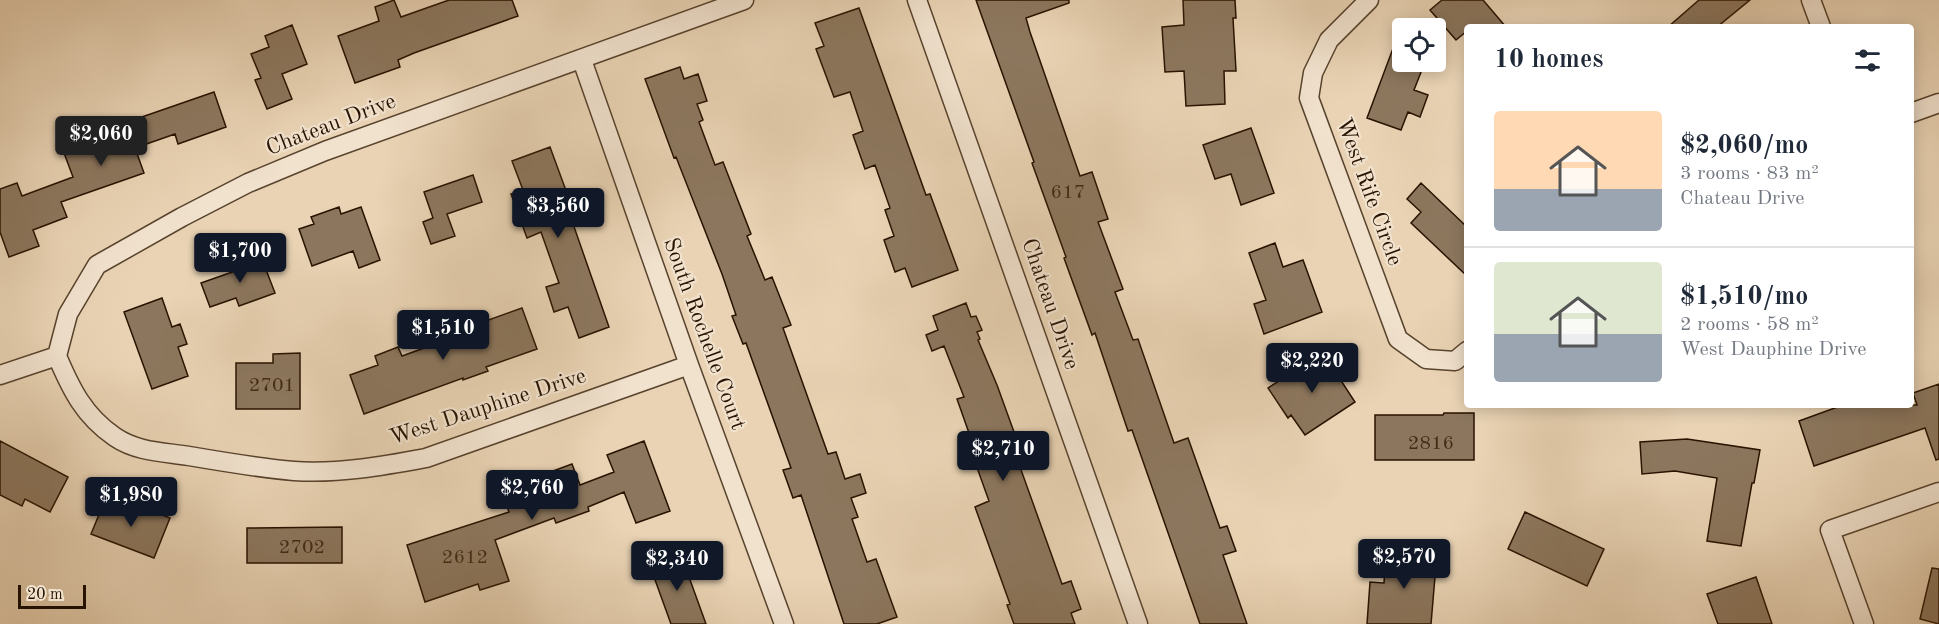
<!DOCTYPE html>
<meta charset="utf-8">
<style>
:root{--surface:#fff;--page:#f6f6f7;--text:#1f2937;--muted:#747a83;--line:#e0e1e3;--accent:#111827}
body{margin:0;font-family:"Old Standard TT",serif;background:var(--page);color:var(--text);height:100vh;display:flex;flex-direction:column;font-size:22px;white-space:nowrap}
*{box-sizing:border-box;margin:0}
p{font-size:20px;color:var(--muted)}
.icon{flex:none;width:33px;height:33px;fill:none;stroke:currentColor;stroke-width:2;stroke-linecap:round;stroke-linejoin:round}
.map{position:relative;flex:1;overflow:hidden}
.details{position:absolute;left:1464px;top:24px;width:450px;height:384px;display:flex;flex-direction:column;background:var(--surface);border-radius:6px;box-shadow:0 3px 15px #0003}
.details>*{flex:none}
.tools{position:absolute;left:1392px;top:18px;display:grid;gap:12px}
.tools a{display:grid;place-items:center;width:54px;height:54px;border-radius:6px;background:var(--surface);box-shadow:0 3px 15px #0003;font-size:30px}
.scale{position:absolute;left:18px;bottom:15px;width:68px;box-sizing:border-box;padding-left:6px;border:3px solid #281300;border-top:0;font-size:16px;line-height:21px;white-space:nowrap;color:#281300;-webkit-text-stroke:4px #f1e2ce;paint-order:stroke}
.price{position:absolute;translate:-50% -51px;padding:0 14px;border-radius:6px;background:var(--accent);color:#fff;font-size:20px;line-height:39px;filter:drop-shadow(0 2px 3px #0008)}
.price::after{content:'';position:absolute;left:50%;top:36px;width:18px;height:14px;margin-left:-9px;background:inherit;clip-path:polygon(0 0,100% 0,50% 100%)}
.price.on{background:#222;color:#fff}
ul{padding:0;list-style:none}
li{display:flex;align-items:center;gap:18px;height:150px;padding:0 30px}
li+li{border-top:2px solid var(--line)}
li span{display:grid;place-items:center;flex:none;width:168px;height:120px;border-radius:6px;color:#555}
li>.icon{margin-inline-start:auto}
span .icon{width:72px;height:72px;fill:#fffc;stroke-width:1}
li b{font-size:26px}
h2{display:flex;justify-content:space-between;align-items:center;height:72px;padding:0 30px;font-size:26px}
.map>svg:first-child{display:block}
.building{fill:#8c775e;stroke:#281300;stroke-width:1.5}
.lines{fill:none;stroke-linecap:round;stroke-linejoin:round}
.street-casing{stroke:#58432d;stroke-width:21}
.street{stroke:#f1e2ce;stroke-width:18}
.labels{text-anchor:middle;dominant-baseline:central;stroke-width:4.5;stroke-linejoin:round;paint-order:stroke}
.number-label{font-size:20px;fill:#412c18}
.street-label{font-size:22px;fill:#281300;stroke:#f1e2ce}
</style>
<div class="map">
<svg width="1939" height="624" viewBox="0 0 1939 624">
<rect width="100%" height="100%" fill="#e9d3b4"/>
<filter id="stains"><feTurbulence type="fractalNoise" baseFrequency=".00333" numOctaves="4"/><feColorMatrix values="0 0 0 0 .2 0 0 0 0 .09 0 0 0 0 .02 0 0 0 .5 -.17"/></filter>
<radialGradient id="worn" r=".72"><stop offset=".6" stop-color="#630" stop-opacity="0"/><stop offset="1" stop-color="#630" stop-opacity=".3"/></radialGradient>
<path class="building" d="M394 0 401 17 449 0H512L518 16 414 53 398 60 400 67 355 83 338 36 379 21 375 7Z
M976 0H1069V3L1026 18 1030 32 1080 176 1092 172 1108 219 1098 222 1123 289 1115 292 1133 340 1138 339 1174 443 1188 438 1220 528 1227 526 1236 551 1223 555 1247 624H1200L1132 430 1128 431 1095 333 1092 335 1064 258 1066 257 1032 163 1034 162Z
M1183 0H1235L1236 18H1233L1236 71H1224L1225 104 1186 106 1184 71 1165 72 1162 27 1184 25Z
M1442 0H1483L1506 27H1467V31L1456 40 1430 10Z
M1699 0H1750L1717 27H1668Z
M859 8 926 195 930 194 958 270 912 287 905 268 895 272 884 240 894 236 885 210 890 208 875 165 865 169 853 135 863 131 850 92 834 97 816 49 824 46 815 23Z
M292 25 307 64 282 74 292 99 267 109 255 80 261 78 251 54 269 47 265 36Z
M1401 27 1402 28V62H1425L1414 90 1428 95 1420 117 1408 112 1401 130 1367 118Z
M680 67 684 79 698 74 707 101 697 104 703 120 699 122 715 165 723 162 751 234 747 236 765 280 772 277 791 325 783 328 828 454 836 452 845 479 860 474 866 493 851 498 858 517 852 519 867 562 876 559 897 617 877 624H844L801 495 793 498 783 470 791 468 746 343 743 344 732 316 736 315 722 274 676 157 674 158 645 79Z
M214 92 226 127 178 144 175 134 135 148 144 173 61 202 67 217 33 230 39 246 9 257 0 232V189L17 183 22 196 73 177 61 145Z
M1251 128 1274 193 1241 205 1231 174 1215 179 1203 145Z
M550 147 568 196 570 195 579 218 572 221 609 327 579 338 568 307 554 312 546 287 559 283 541 232 527 238 511 194 523 190 512 161Z
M473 175 482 202 447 214 455 236 431 244 423 222 433 218 424 192Z
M1421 183 1467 227V276L1411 223 1421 212 1407 199Z
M339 207 341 214 361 207 380 260 359 268 353 251 312 266 299 229 314 224 311 217Z
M1275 243 1283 267 1303 260 1322 312 1264 334 1254 304 1266 300 1249 253Z
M260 254 275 293 239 306 236 298 210 307 201 283 238 270 235 262Z
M162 298 172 327 180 324 187 344 178 347 188 376 152 389 124 312Z
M966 303 971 317 976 316 982 330 977 332 980 339 978 340 997 385 1026 465 1020 467 1062 584 1071 581 1081 609 1071 613 1075 624H1014L1007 605 1010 604 975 507 989 501 965 434 969 433 957 399 964 397 944 346 932 351 926 335 938 330 933 316Z
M522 308 537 349 486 367 488 371 463 380V378L364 414 350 375 378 365 375 356 398 347 402 356 449 339 447 335Z
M300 353V409H236V363H273V354Z
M1323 353 1355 402 1305 435 1291 415 1288 418 1268 388Z
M1939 384V459L1936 460 1925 428 1814 466 1799 421 1843 405H1917L1913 393Z
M1444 413H1474V460H1375V415H1443Z
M1687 439 1760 450 1754 483H1752L1741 546 1707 541 1717 478 1675 471 1642 474 1640 442Z
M0 441 68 477 50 512 25 499 22 506 0 495Z
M644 441 670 511 636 523 624 492 588 507 589 511 556 523 554 518 495 540 509 581 480 590 478 584 425 602 407 545 509 512 501 490 572 464 580 485 614 472 607 455Z
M105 500 145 515 147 509 170 518 154 558 91 534Z
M1525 512 1604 549 1587 586 1508 549Z
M342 527V563H247V528Z
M1386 550 1437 553 1431 624H1367L1370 582 1384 583Z
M681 555 706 624H671L650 566Z
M1932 568 1939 569V624L1920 619Z
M1756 577 1772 624H1718L1707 594Z"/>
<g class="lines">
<defs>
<path id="street" d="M917 0 1138 624
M1369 0 1329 40 1313 73 1309 98 1398 339 1426 359 1455 361 1467 351
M1811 0 1821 27
M582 60 689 365 784 624
M1911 113 1939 103
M57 356C71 389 84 416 115 437 137 452 164 452 189 456 224 462 259 468 294 471 338 474 383 466 426 458L689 365
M0 375 57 356 68 314 97 265 182 217 248 183 325 151 744 0
M1864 624 1830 530 1939 492"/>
</defs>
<use href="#street" class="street-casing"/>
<use href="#street" class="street"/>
</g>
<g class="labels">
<g class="number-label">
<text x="1068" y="193">617</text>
<text x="272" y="386">2701</text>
<text x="1431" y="444">2816</text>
<text x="302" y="548">2702</text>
<text x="465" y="558">2612</text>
</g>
<g class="street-label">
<text transform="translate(331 125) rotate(-21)">Chateau Drive</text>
<text transform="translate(1369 192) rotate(70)">West Rife Circle</text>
<text transform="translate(1050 304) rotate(71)">Chateau Drive</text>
<text transform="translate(704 334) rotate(70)">South Rochelle Court</text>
<text transform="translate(488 407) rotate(-18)">West Dauphine Drive</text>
</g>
</g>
<rect width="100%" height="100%" filter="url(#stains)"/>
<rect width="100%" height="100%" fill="url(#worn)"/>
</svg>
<div class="tools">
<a><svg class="icon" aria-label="locate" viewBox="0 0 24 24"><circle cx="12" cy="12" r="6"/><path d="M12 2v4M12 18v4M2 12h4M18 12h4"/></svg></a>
</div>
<div class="scale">20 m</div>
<b class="price on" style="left:101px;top:167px">$2,060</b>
<b class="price" style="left:558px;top:239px">$3,560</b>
<b class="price" style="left:240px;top:284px">$1,700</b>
<b class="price" style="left:443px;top:361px">$1,510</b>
<b class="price" style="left:1312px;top:394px">$2,220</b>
<b class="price" style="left:1003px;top:482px">$2,710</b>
<b class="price" style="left:532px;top:521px">$2,760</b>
<b class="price" style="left:131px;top:528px">$1,980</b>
<b class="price" style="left:1404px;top:590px">$2,570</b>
<b class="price" style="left:677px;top:592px">$2,340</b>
<section class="details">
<h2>10 homes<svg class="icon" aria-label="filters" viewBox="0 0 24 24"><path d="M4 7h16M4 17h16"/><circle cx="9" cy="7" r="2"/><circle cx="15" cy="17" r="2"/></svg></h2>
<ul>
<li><span style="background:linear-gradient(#ffd9b3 65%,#9aa5b1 0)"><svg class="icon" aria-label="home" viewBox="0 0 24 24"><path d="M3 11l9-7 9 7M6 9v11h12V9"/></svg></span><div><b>$2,060/mo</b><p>3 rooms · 83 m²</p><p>Chateau Drive</p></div></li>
<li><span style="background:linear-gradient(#dfe7d0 60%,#9aa5b1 0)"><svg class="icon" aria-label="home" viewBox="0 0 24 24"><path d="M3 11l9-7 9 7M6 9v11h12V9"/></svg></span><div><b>$1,510/mo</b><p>2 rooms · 58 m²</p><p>West Dauphine Drive</p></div></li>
</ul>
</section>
</div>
